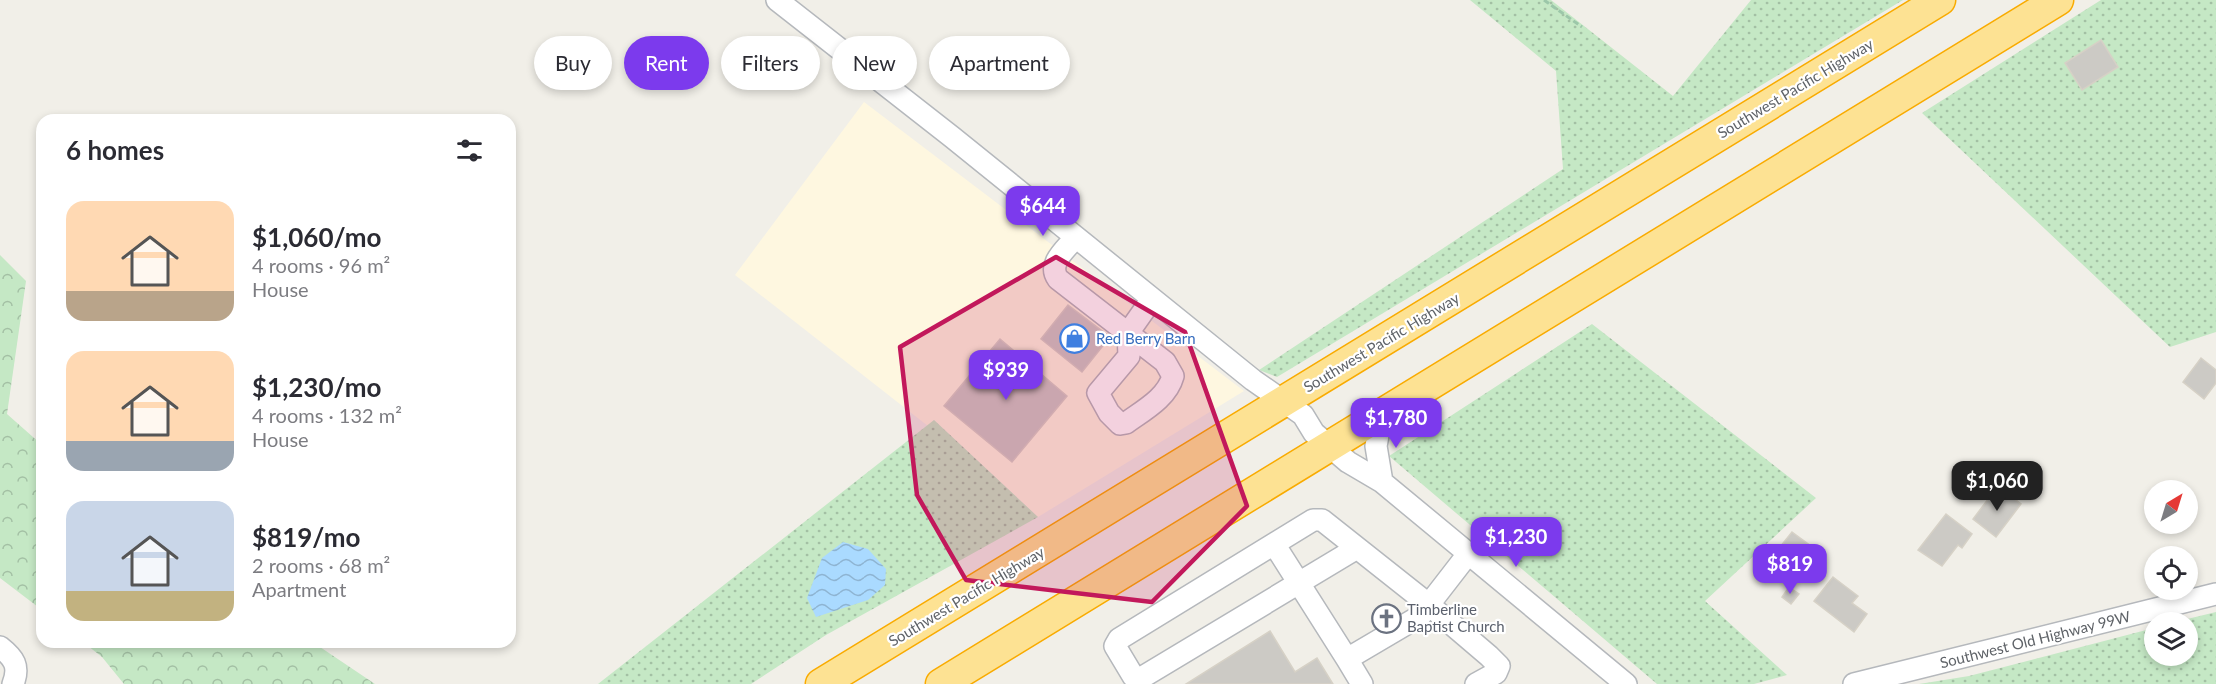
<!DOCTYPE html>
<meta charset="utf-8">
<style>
:root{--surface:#fff;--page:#f7f7f7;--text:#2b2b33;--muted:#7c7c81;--accent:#7c3aed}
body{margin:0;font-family:Lato,sans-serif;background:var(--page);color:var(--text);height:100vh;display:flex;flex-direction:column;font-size:22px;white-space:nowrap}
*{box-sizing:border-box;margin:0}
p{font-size:20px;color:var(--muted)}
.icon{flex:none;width:33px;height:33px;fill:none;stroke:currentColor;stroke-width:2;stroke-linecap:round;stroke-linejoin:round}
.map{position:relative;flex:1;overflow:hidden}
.sheet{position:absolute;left:36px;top:114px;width:480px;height:534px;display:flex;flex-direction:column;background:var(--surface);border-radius:18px;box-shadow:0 3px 9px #0003}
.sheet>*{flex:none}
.guide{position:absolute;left:534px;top:36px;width:570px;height:54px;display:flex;gap:12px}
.needle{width:39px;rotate:38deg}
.controls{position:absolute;left:2144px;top:480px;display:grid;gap:12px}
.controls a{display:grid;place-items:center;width:54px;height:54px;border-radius:50%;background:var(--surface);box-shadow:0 3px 9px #0003;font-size:30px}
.price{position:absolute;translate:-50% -51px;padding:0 14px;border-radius:12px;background:var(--accent);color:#fff;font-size:20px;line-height:39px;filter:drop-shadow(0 2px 3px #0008)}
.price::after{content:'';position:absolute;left:50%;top:36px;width:18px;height:14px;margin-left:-9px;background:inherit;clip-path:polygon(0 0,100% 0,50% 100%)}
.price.on{background:#222;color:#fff}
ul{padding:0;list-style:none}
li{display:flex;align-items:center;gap:18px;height:150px;padding:0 30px}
li span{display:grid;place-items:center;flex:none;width:168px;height:120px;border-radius:18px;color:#555}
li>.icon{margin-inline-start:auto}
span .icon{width:72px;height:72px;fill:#fffc;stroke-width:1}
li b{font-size:26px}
h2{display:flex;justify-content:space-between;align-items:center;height:72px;padding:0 30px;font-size:26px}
.chip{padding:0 21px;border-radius:27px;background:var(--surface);box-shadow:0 3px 9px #0003;font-size:21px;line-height:54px}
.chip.on{background:var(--accent);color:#fff}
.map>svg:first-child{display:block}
.commercial{fill:#fef7e0}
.green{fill:url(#green-dots)}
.forest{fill:url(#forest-crowns)}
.water{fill:url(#water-waves)}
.building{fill:#cccac5;stroke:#d6d1c6;stroke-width:1.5}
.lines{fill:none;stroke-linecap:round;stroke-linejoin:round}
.minor-casing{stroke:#b5b8bc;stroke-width:24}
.highway-casing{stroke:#f9ab00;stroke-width:33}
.path{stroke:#9cc7a9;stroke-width:3;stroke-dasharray:6 3;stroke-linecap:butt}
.minor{stroke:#fff;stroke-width:21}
.highway{stroke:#fde293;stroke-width:30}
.marked{fill:#c2185b;fill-opacity:0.2;stroke:#c2185b;stroke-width:4.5;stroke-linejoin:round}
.labels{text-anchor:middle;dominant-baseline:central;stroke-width:4.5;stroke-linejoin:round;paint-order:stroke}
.street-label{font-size:15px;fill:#5f6368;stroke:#fff}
.shop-label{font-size:15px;fill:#366cbe;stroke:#fff;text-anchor:start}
.worship-label{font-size:15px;fill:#5b616d;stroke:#fff;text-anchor:start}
</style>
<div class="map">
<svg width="2216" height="684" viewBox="0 0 2216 684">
<defs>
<pattern id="green-dots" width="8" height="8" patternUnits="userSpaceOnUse" patternTransform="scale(1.5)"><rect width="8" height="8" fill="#c5e8c5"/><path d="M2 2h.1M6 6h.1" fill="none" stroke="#a3c0a4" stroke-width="1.8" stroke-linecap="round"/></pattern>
<pattern id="forest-crowns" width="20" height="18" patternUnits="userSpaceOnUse" patternTransform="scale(1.5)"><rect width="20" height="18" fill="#c5e8c5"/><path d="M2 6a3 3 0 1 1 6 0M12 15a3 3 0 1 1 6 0" fill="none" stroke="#a3c0a4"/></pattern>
<pattern id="water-waves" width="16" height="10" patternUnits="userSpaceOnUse" patternTransform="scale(1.5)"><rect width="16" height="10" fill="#aadaff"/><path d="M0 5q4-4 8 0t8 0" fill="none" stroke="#8eb4d2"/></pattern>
</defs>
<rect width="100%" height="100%" fill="#f1efe8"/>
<path class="commercial" d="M864 102 1244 391 1038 517 934 420 928 426 735 275Z"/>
<path class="green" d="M1470 0H1551L1673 96 1751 0H1903L1277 377 1259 370 1563 169 1556 71Z
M2101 0H2216V332L2170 347 1922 113Z
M1592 324 1816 498 1705 601 1787 675 1754 684H1657L1389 456Z
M934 420 1038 517 826 635 751 684H598Z
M2216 612V684H1919L1969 676 2154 628V656H2187V622H2175Z"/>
<path class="forest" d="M0 255 26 281 7 414 42 445V610L0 578Z
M83 642H319L320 647 375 684H124L102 657Z"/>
<path class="water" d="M843 542 868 549 886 569 885 585 868 600 816 617 807 598 822 558Z"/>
<path class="building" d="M2101 40 2118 67 2082 90 2065 63Z
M1068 305 1110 337 1082 372 1041 339Z
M1000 339 1067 396 1012 462 944 406Z
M2201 358 2216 370V383L2204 399 2183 382Z
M1998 486 2021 504 1996 537 1973 519Z
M1946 514 1972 534 1962 548 1958 545 1942 566 1918 550Z
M1792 532 1815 549 1794 576 1771 558Z
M1833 577 1858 596 1852 603 1867 614 1854 632 1814 601Z
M1789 587 1799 594 1791 604 1782 597Z
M1270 631 1295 672 1317 658 1333 684H1186Z"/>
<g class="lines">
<defs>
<path id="minor" d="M777 0 952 137 1253 380 1303 415 1314 433 1348 462 1382 482 1626 684
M1075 238C1065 250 1047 264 1058 279L1165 362 1173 376C1167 398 1144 410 1126 423L1120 424 1109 413 1098 393 1129 356 1128 333 1152 299
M1382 482 1376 446 1382 414
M1274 544 1347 659
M1357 548 1141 678 1133 676 1115 646 1119 639 1313 520H1322L1428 604 1489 656 1499 666 1496 673 1476 684
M0 647C14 658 20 666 13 684
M1362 684 1347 659 1420 616 1468 554
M1854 684 2216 594"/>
<path id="highway" d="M821 684 1940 0
M941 684 2058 0"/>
</defs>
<use href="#minor" class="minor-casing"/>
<use href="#highway" class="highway-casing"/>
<path class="path" d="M1544 0 1582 27"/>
<use href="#minor" class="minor"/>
<use href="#highway" class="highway"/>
</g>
<path class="marked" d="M1056 257 1185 332 1247 506 1152 602 966 580 917 495 900 347Z"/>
<defs>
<symbol id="shop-ring" viewBox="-11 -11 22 22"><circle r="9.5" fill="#fff" stroke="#3f7fe0" stroke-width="1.5"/><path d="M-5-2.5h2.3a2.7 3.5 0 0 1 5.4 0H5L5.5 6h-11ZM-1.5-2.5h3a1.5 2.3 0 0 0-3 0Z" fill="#3f7fe0"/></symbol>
<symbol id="church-ring" viewBox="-11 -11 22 22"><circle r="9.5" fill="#fff" stroke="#6b7280" stroke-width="1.5"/><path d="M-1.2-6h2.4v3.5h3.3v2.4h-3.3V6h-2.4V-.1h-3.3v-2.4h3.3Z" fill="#6b7280"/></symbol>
</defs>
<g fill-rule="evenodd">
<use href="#shop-ring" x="1058" y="322" width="33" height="33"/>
<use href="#church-ring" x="1370" y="602" width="33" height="33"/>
</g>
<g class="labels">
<g class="street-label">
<text transform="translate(1795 88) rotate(-31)">Southwest Pacific Highway</text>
<text transform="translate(1381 342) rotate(-31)">Southwest Pacific Highway</text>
<text transform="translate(966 596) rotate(-31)">Southwest Pacific Highway</text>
<text transform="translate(2035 639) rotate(-14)">Southwest Old Highway 99W</text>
</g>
<g class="shop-label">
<text x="1096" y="338">Red Berry Barn</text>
</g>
<g class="worship-label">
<text x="1407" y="609">Timberline<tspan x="1407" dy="17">Baptist Church</tspan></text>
</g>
</g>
</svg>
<div class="controls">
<a><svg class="needle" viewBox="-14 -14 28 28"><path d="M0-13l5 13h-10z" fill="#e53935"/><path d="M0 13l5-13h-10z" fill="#7c7c81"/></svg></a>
<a><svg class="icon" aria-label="locate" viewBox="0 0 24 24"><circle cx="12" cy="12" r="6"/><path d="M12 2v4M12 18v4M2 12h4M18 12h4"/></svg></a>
<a><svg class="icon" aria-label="layers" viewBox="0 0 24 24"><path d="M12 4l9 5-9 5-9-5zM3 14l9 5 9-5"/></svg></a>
</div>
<b class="price" style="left:1043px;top:237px">$644</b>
<b class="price" style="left:1006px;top:401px">$939</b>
<b class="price" style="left:1396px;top:449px">$1,780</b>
<b class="price on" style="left:1997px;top:512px">$1,060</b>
<b class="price" style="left:1516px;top:568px">$1,230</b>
<b class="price" style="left:1790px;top:595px">$819</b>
<div class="guide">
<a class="chip">Buy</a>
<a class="chip on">Rent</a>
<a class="chip">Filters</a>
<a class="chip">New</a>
<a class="chip">Apartment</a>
</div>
<section class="sheet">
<h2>6 homes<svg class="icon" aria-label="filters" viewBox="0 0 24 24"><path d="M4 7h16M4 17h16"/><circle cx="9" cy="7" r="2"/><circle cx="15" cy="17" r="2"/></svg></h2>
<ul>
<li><span style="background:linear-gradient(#ffd9b3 75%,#b9a48a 0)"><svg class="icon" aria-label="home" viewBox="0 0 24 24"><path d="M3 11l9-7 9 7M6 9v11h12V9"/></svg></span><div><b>$1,060/mo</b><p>4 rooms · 96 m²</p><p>House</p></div></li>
<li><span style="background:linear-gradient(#ffd9b3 75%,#9aa5b1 0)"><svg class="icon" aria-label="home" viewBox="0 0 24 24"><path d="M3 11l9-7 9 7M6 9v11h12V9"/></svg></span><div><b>$1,230/mo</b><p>4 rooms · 132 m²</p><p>House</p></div></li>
<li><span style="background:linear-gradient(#c9d6e8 75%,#c2b280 0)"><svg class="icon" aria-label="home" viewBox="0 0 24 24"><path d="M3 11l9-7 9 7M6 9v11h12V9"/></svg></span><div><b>$819/mo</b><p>2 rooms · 68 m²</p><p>Apartment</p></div></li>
</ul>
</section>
</div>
